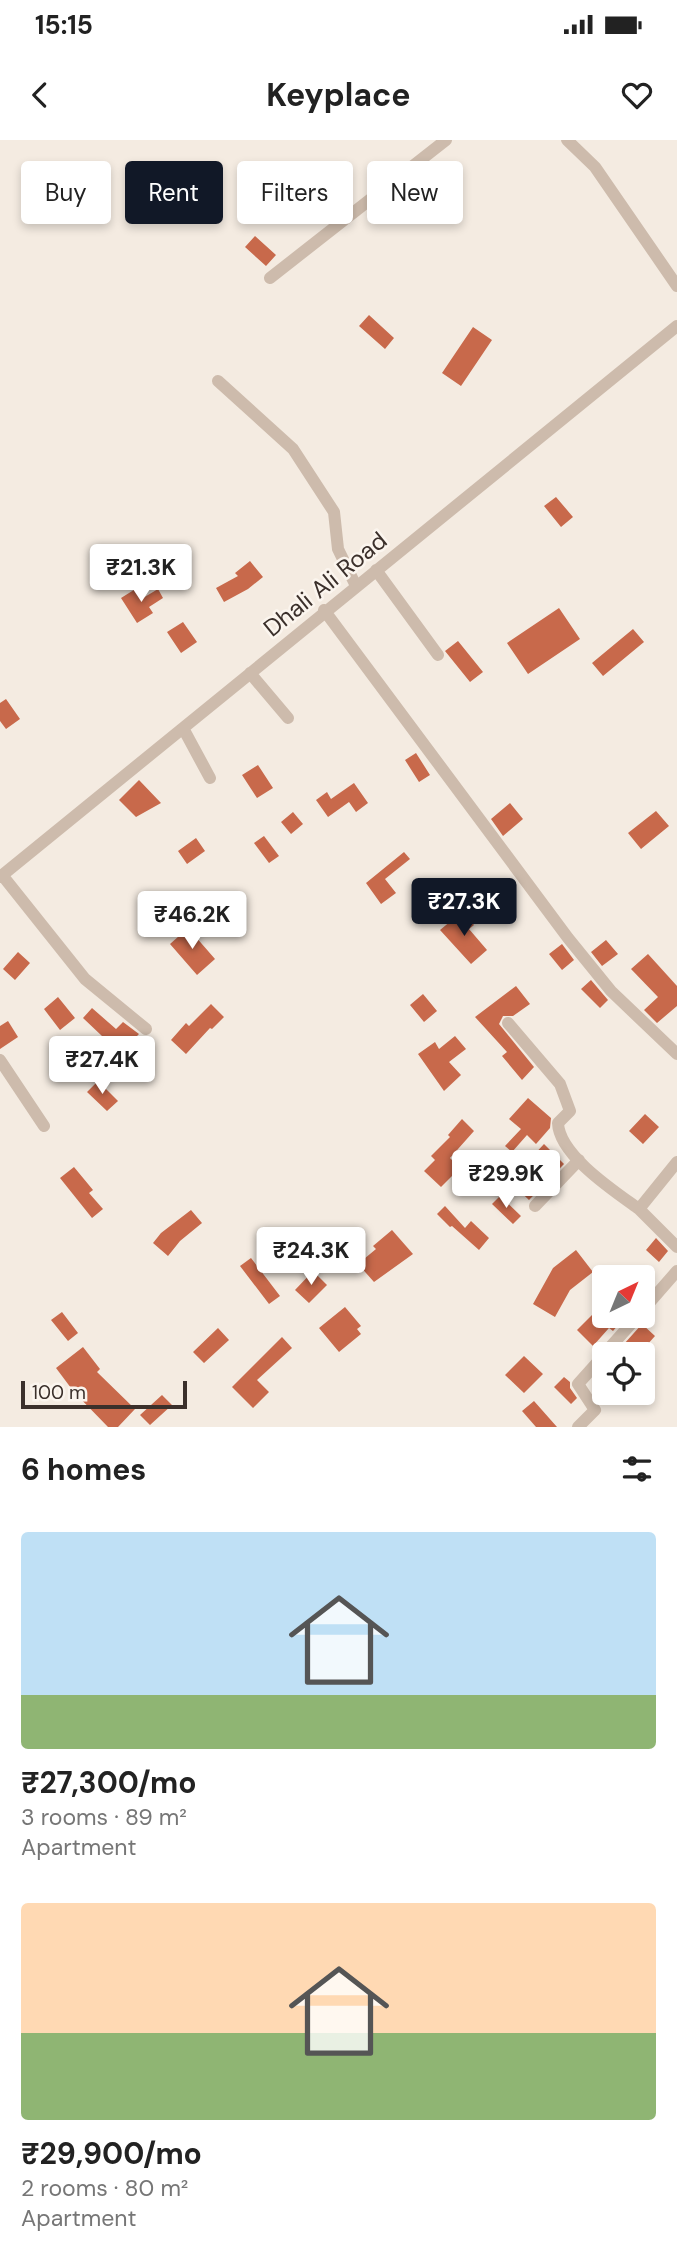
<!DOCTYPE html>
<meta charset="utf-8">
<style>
:root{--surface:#fff;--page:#f2f2f2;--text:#222;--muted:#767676;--accent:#111827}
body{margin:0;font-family:"DM Sans",sans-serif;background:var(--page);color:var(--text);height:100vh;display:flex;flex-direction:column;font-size:26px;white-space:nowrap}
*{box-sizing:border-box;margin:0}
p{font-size:23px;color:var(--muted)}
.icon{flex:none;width:38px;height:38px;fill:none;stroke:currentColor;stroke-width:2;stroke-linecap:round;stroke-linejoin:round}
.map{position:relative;height:1287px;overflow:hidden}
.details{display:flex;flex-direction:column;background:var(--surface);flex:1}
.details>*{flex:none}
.top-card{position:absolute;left:21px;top:21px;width:635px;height:63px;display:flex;gap:14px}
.needle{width:46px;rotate:43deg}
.fabs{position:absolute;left:592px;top:1125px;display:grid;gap:14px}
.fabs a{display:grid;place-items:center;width:63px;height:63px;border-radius:7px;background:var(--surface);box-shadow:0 4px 10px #0003;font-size:35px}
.scale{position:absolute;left:21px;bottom:18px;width:166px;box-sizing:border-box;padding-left:7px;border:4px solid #3b302b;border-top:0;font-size:19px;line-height:24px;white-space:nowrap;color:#3b302b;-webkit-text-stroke:5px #fbf5ee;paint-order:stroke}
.price{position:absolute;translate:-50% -60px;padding:0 16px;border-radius:7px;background:#fff;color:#222;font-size:23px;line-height:46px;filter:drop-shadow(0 2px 4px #0008)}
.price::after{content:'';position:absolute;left:50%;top:42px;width:21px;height:16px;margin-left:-10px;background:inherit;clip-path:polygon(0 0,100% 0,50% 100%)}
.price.on{background:var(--accent);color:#fff}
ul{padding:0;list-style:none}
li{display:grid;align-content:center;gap:14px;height:371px;padding:0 21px}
li span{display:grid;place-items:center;height:217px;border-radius:7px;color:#555}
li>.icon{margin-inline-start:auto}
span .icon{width:126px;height:126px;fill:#fffc;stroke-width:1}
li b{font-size:30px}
h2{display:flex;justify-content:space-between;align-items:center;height:84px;padding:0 21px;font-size:30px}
.tag{padding:0 24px;border-radius:7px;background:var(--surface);box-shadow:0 4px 10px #0003;font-size:24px;line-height:63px}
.tag.on{background:var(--accent);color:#fff}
.status{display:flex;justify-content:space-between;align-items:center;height:49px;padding:0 35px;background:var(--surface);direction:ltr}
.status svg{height:19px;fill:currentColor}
header{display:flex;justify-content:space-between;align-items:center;height:91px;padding:0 21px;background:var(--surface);font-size:32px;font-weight:700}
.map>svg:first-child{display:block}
.building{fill:#c8694b}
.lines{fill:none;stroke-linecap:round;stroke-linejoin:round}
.minor{stroke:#cdbbac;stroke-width:12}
.labels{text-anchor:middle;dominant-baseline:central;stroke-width:5;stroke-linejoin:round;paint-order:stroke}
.street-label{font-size:24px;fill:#3b302b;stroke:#fbf5ee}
</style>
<div class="status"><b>15:15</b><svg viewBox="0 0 49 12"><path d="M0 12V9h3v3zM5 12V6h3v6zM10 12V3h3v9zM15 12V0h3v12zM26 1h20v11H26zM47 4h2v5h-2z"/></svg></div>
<header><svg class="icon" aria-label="back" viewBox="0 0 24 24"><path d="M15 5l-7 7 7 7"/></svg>Keyplace<svg class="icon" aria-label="heart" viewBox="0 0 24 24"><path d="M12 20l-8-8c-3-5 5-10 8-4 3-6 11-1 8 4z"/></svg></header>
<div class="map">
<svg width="677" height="1287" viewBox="0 0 677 1287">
<rect width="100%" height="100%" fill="#f4ebe1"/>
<path class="building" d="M255 96 276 115 266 126 245 107Z
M369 175 394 198 385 209 359 186Z
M473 187 492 200 461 246 442 233Z
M556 357 573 377 561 387 544 366Z
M250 421 263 437 248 449 224 462 216 448 238 436 235 433Z
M137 448 143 458 158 449 163 458 149 467 153 473 137 483 121 458Z
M559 468 580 499 528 534 507 503Z
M183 482 197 502 181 513 167 492Z
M633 489 644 502 603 536 592 523Z
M458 501 483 532 470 542 445 511Z
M6 559 20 579 6 589 0 581V563Z
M416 613 430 635 419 642 405 620Z
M258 625 273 648 257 658 242 635Z
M139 640 161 663 136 677 119 660Z
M354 643 368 663 356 672 349 662 328 677 316 660 327 652 331 659Z
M510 663 523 679 503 696 491 679Z
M656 671 669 686 641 709 628 693Z
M293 672 303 684 291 694 281 682Z
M264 696 279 716 269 723 254 703Z
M196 698 205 711 187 724 178 711Z
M404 712 410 719 385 739 396 753 381 764 366 743Z
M463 771 474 785 469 789 487 810 471 824 440 790Z
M188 788 215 819 197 835 170 804Z
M606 800 618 814 602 826 591 812Z
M562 804 574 820 562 830 549 814Z
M18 812 30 823 15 840 3 829Z
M648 814 677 846V866L657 883 644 870 658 857 631 829Z
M591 840 608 860 600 868 581 849Z
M516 846 530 864 513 876H503L499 884 534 927 522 940 502 916 507 912 475 877Z
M423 854 437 871 424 882 410 865Z
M58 857 75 878 60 890 44 869Z
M211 864 224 877 212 889 210 888 186 914 171 900 186 883 189 886Z
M92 868 116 889 123 882 139 894 127 906 138 916 128 927 108 908 84 929 75 920 102 896 83 878Z
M8 881 18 897 0 909V886Z
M455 896 466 909 449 922 461 935 444 951 418 914 435 902 439 909Z
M98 941 118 961 107 971 87 952Z
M528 958 551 978 550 988 536 1004 527 995 512 1012 505 1006 521 989 509 979Z
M645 974 659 987 643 1004 629 991Z
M462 979 474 991 450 1018 460 1028 441 1047 424 1031 435 1020 431 1016 450 997 448 995Z
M544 1004 564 1024 529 1060 507 1039 515 1030 518 1032Z
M74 1027 93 1050 89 1053 103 1069 92 1078 60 1038Z
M500 1056 521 1076 513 1084 492 1064Z
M445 1066 465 1088 471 1081 489 1098 479 1110 452 1086 450 1087 437 1074Z
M191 1070 202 1083 180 1101 168 1116 153 1103 161 1093Z
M392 1090 413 1114 374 1142 358 1124 376 1109 373 1106Z
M656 1098 668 1111 659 1122 646 1110Z
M576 1110 593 1132 570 1150 555 1177 533 1164 553 1128Z
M251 1118 280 1156 269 1164 240 1126Z
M313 1131 327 1145 309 1163 295 1150Z
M604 1163V1176H626L613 1191 609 1188 593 1206 577 1190Z
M345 1167 361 1186 357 1189 361 1194 339 1212 319 1188Z
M62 1172 78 1193 68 1201 51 1180Z
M642 1184 655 1196 639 1214H615Z
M218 1188 229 1200 204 1223 193 1212Z
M282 1197 292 1208 257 1240 269 1252 253 1268 232 1247Z
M83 1207 100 1229 97 1232 135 1269 118 1287H108L74 1252 56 1228Z
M524 1216 543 1234 524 1253 505 1235Z
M564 1237 570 1242V1248L577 1258 571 1264 554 1247Z
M162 1255 172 1265 150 1285 140 1275Z
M534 1261 557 1287H536L522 1271Z"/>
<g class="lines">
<path class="minor" d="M567 0 595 27 677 146
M270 138 446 0
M218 241 293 309 334 372 338 409 356 446
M376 430 438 515
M324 470 568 798 611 851 677 914
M250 533 288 578
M183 588 210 638
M2 735 85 839 146 889
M0 737 677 186
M508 883 560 944 570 971 558 983C559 1015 614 1051 639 1069
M0 920 44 986
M677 1022 639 1069 677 1107
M535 1066 579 1020
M642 1171 677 1131
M604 1214 638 1176
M578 1287 595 1270 578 1244 604 1215"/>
</g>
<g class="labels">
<g class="street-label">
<text transform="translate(325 444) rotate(-39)">Dhali Ali Road</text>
</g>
</g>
</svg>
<div class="fabs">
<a><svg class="needle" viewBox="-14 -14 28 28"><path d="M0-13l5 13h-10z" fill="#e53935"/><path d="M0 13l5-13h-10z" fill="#767676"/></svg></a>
<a><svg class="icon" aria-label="locate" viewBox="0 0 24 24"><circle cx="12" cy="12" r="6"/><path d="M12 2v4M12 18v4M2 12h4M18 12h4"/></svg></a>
</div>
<div class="scale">100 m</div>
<b class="price" style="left:141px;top:464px">₹21.3K</b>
<b class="price on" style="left:464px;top:798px">₹27.3K</b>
<b class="price" style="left:192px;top:811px">₹46.2K</b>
<b class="price" style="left:102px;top:956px">₹27.4K</b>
<b class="price" style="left:506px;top:1070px">₹29.9K</b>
<b class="price" style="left:311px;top:1147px">₹24.3K</b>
<div class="top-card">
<a class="tag">Buy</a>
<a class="tag on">Rent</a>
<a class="tag">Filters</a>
<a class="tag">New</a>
</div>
</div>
<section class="details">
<h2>6 homes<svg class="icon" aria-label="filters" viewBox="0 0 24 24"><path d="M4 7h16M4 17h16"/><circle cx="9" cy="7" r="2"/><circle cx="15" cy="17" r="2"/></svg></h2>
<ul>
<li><span style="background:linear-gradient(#bfe0f5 75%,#8fb573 0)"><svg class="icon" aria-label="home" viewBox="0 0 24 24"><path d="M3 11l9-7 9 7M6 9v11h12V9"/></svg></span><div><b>₹27,300/mo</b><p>3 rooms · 89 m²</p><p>Apartment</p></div></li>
<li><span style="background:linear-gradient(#ffd9b3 60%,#8fb573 0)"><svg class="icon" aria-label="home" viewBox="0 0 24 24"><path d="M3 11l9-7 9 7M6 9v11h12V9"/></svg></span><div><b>₹29,900/mo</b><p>2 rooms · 80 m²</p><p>Apartment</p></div></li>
</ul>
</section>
